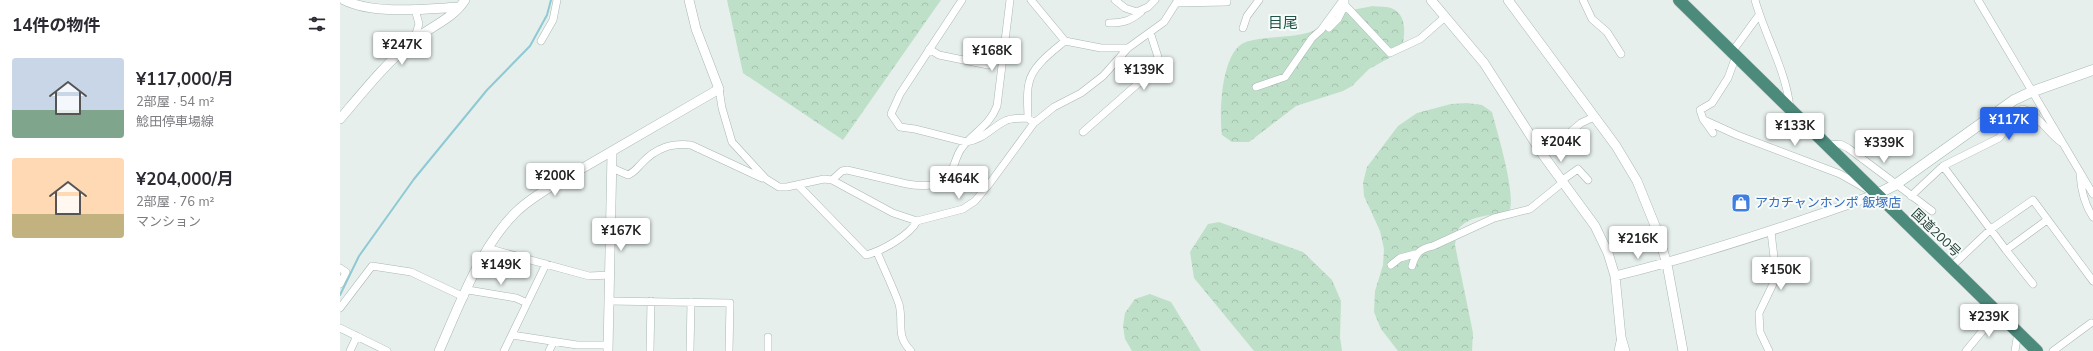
<!DOCTYPE html>
<html lang="ja">
<meta charset="utf-8">
<style>
:root{--surface:#fff;--page:#f7f7f7;--text:#2b2b33;--muted:#7c7c81;--accent:#2563eb}
body{margin:0;font-family:"Nunito Sans","Noto Sans JP",sans-serif;background:var(--page);color:var(--text);height:100vh;display:flex;flex-direction:column;font-size:15px;white-space:nowrap}
*{box-sizing:border-box;margin:0}
p{font-size:13px;color:var(--muted)}
.icon{flex:none;width:22px;height:22px;fill:none;stroke:currentColor;stroke-width:2;stroke-linecap:round;stroke-linejoin:round}
.map{position:relative;flex:1;overflow:hidden}
.details{display:flex;flex-direction:column;background:var(--surface);width:340px}
.details>*{flex:none}
.price{position:absolute;translate:-50% -34px;padding:0 9px;border-radius:4px;background:#fff;color:#222;font-size:13px;line-height:26px;filter:drop-shadow(0 1px 2px #0008)}
.price::after{content:'';position:absolute;left:50%;top:24px;width:12px;height:9px;margin-left:-6px;background:inherit;clip-path:polygon(0 0,100% 0,50% 100%)}
.price.active{background:var(--accent);color:#fff}
ul{padding:0;list-style:none}
li{display:flex;align-items:center;gap:12px;height:100px;padding:0 12px}
li span{display:grid;place-items:center;flex:none;width:112px;height:80px;border-radius:4px;color:#555}
li>.icon{margin-inline-start:auto}
span .icon{width:48px;height:48px;fill:#fffc;stroke-width:1}
li b{font-size:17px}
h2{display:flex;justify-content:space-between;align-items:center;height:48px;padding:0 12px;font-size:17px}
main{display:flex;flex:1;min-height:0}
.map>svg:first-child{display:block}
.forest{fill:url(#forest-crowns)}
.lines{fill:none;stroke-linecap:round;stroke-linejoin:round}
.stream{stroke:#8ec9d4;stroke-width:2}
.minor-casing{stroke:#a8b8b2;stroke-width:8}
.tertiary-casing{stroke:#a8b8b2;stroke-width:10}
.secondary-casing{stroke:#a4bbb3;stroke-width:11}
.trunk-casing{stroke:#c2cac8;stroke-width:13}
.minor{stroke:#fff;stroke-width:7}
.tertiary{stroke:#fff;stroke-width:9}
.secondary{stroke:#fff;stroke-width:10}
.trunk{stroke:#4c8a7c;stroke-width:12}
.labels{text-anchor:middle;dominant-baseline:central;stroke-width:4;stroke-linejoin:round;paint-order:stroke}
.shop-label{font-size:13px;fill:#366cbe;stroke:#f7fbf9;text-anchor:start}
.street-label{font-size:13px;fill:#24423a;stroke:#f7fbf9}
.quarter-label{font-size:15px;fill:#1f5548;stroke:#f7fbf9}
</style>
<main>
<section class="details">
<h2>14件の物件<svg class="icon" aria-label="filters" viewBox="0 0 24 24"><path d="M4 7h16M4 17h16"/><circle cx="9" cy="7" r="2"/><circle cx="15" cy="17" r="2"/></svg></h2>
<ul>
<li><span style="background:linear-gradient(#c9d6e8 65%,#7fa58c 0)"><svg class="icon" aria-label="home" viewBox="0 0 24 24"><path d="M3 11l9-7 9 7M6 9v11h12V9"/></svg></span><div><b>¥117,000/月</b><p>2部屋 · 54 m²</p><p>鯰田停車場線</p></div></li>
<li><span style="background:linear-gradient(#ffd9b3 70%,#c2b280 0)"><svg class="icon" aria-label="home" viewBox="0 0 24 24"><path d="M3 11l9-7 9 7M6 9v11h12V9"/></svg></span><div><b>¥204,000/月</b><p>2部屋 · 76 m²</p><p>マンション</p></div></li>
</ul>
</section>
<div class="map">
<svg width="1753" height="351" viewBox="0 0 1753 351">
<defs>
<pattern id="forest-crowns" width="20" height="18" patternUnits="userSpaceOnUse"><rect width="20" height="18" fill="#bfe0c8"/><path d="M2 6a3 3 0 1 1 6 0M12 15a3 3 0 1 1 6 0" fill="none" stroke="#a4c1ad"/></pattern>
</defs>
<rect width="100%" height="100%" fill="#e6efeb"/>
<path class="forest" d="M387 0H601L503 140 403 73Z
M1032 6C1037 7 1046 6 1051 8 1069 15 1064 36 1062 51L1029 69 1012 86 1003 91 956 106 909 142H892L882 135C879 113 881 50 906 42 928 35 952 39 973 31 986 26 997 15 1011 11 1017 8 1025 8 1032 6Z
M1127 103 1142 105 1152 112C1157 132 1177 196 1169 212 1153 215 1132 215 1120 227 1116 231 1116 240 1115 245L1133 333 1132 351H1058L1041 329 1034 312 1035 291 1043 265 1044 249 1040 231 1024 196 1023 183 1027 167 1058 126 1077 113 1111 104Z
M879 222 963 252 992 280 1001 301 1000 337 1002 351H914L854 278 850 252 868 224Z
M810 294 831 302 861 351H792L785 339 783 326 785 313 795 299Z"/>
<g class="lines">
<path class="stream" d="M0 295 19 256 74 179 147 90 190 46 207 15 211 0"/>
<defs>
<path id="minor" d="M622 0 560 94 551 114 560 127 575 129 626 142C643 140 651 128 665 121 671 118 681 118 688 118L694 123
M691 0 725 41 761 48H788
M775 0 785 8 797 12 808 7 815 0
M1005 0V5L1050 53 1080 39 1105 17
M1243 0 1252 19 1267 32 1281 54
M1415 0C1425 36 1446 70 1450 108
M1638 0 1753 194
M836 3 887 2V0
M769 23C783 23 790 21 801 12
M903 28 907 16 919 0
M989 28 998 19 1005 5
M74 40 79 24 75 9
M201 41 213 20 217 0
M589 49 599 55 648 65
M1392 52 1419 15
M916 87 945 77 972 38 981 30 1003 0
M379 89 382 108 392 142 426 179 439 187H447L484 179 492 180 553 213 577 221 623 209 635 201 650 183 694 123 714 107 741 93 763 76 788 48 824 22 838 0
M688 118C688 107 686 94 689 83 692 66 713 51 725 41
M1364 120 1397 135 1500 174 1530 191
M743 132 818 66V57L810 32
M1373 133 1363 119 1360 110 1372 103 1388 78 1396 56
M1487 145 1500 144 1508 148 1592 211
M1203 155 1241 123 1254 117
M1603 166 1659 138 1682 109C1694 110 1709 134 1721 142
M272 168 288 175C295 172 297 168 302 163 316 148 331 143 351 145L422 178
M1740 174C1741 190 1744 204 1753 217
M492 180 502 171 507 170 567 184C577 186 594 187 604 181 613 176 615 157 621 149 633 132 649 127 657 106L670 0
M1221 181 1238 169 1248 180
M458 185 526 255C542 251 570 235 577 221
M1571 196 1603 166 1666 250 1707 220
M147 248 249 276 270 275
M1666 250 1693 284
M537 252C544 269 553 287 559 304 564 323 555 335 571 351
M1051 265 1060 258 1075 254
M1072 266C1076 253 1079 249 1093 246L1154 218 1190 209 1222 183
M1611 267 1651 229 1693 200 1753 281
M0 268 6 272 0 284
M128 290 176 298 187 303
M269 301 390 303 389 351
M0 308 32 266 71 272 124 297
M0 328 47 351
M172 335 237 345H268
M10 351 17 336
M164 351 206 264
M209 351 213 343
M310 351 311 301
M350 351 351 302
M428 351V337
M1278 351 1281 337
M1429 351 1420 332 1419 313 1433 284 1435 266 1431 232
M1626 351 1657 313
M1675 351 1678 332
M1713 351 1751 323"/>
<path id="tertiary" d="M4 0C34 15 85 9 119 7
M1091 0 1144 63 1203 155 1255 226 1268 253 1275 276 1281 337 1285 351
M1168 0 1276 146 1297 181 1316 228 1327 264 1343 351
M0 119C23 92 46 63 74 40 90 27 114 18 125 0
M1275 276C1365 254 1451 225 1537 194
M99 351C119 306 140 248 175 213 187 201 202 192 217 183L379 89 356 29 349 0
M268 351 272 153"/>
<path id="secondary" d="M1537 194 1555 185 1674 100 1691 92 1753 70"/>
<path id="trunk" d="M1339 0 1697 351"/>
</defs>
<use href="#minor" class="minor-casing"/>
<use href="#tertiary" class="tertiary-casing"/>
<use href="#secondary" class="secondary-casing"/>
<use href="#trunk" class="trunk-casing"/>
<use href="#minor" class="minor"/>
<use href="#tertiary" class="tertiary"/>
<use href="#secondary" class="secondary"/>
<use href="#trunk" class="trunk"/>
</g>
<defs>
<symbol id="shop-square" viewBox="-11 -11 22 22"><rect x="-9" y="-9" width="18" height="18" rx="4" fill="#3f7fe0" stroke="#f7fbf9"/><path d="M-5-2.5h2.3a2.7 3.5 0 0 1 5.4 0H5L5.5 6h-11ZM-1.5-2.5h3a1.5 2.3 0 0 0-3 0Z" fill="#fff"/></symbol>
</defs>
<g fill-rule="evenodd">
<use href="#shop-square" x="1390" y="192" width="22" height="22"/>
</g>
<g class="labels">
<g class="shop-label">
<text x="1415" y="203">アカチャンホンポ 飯塚店</text>
</g>
<g class="street-label">
<text transform="translate(1596 233) rotate(44)">国道200号</text>
</g>
<g class="quarter-label">
<text x="943" y="23">目尾</text>
</g>
</g>
</svg>
<b class="price" style="left:62px;top:66px">¥247K</b>
<b class="price" style="left:652px;top:72px">¥168K</b>
<b class="price" style="left:804px;top:91px">¥139K</b>
<b class="price active" style="left:1669px;top:141px">¥117K</b>
<b class="price" style="left:1455px;top:147px">¥133K</b>
<b class="price" style="left:1221px;top:163px">¥204K</b>
<b class="price" style="left:1544px;top:164px">¥339K</b>
<b class="price" style="left:215px;top:197px">¥200K</b>
<b class="price" style="left:619px;top:200px">¥464K</b>
<b class="price" style="left:281px;top:252px">¥167K</b>
<b class="price" style="left:1298px;top:260px">¥216K</b>
<b class="price" style="left:161px;top:286px">¥149K</b>
<b class="price" style="left:1441px;top:291px">¥150K</b>
<b class="price" style="left:1649px;top:338px">¥239K</b>
</div>
</main>
